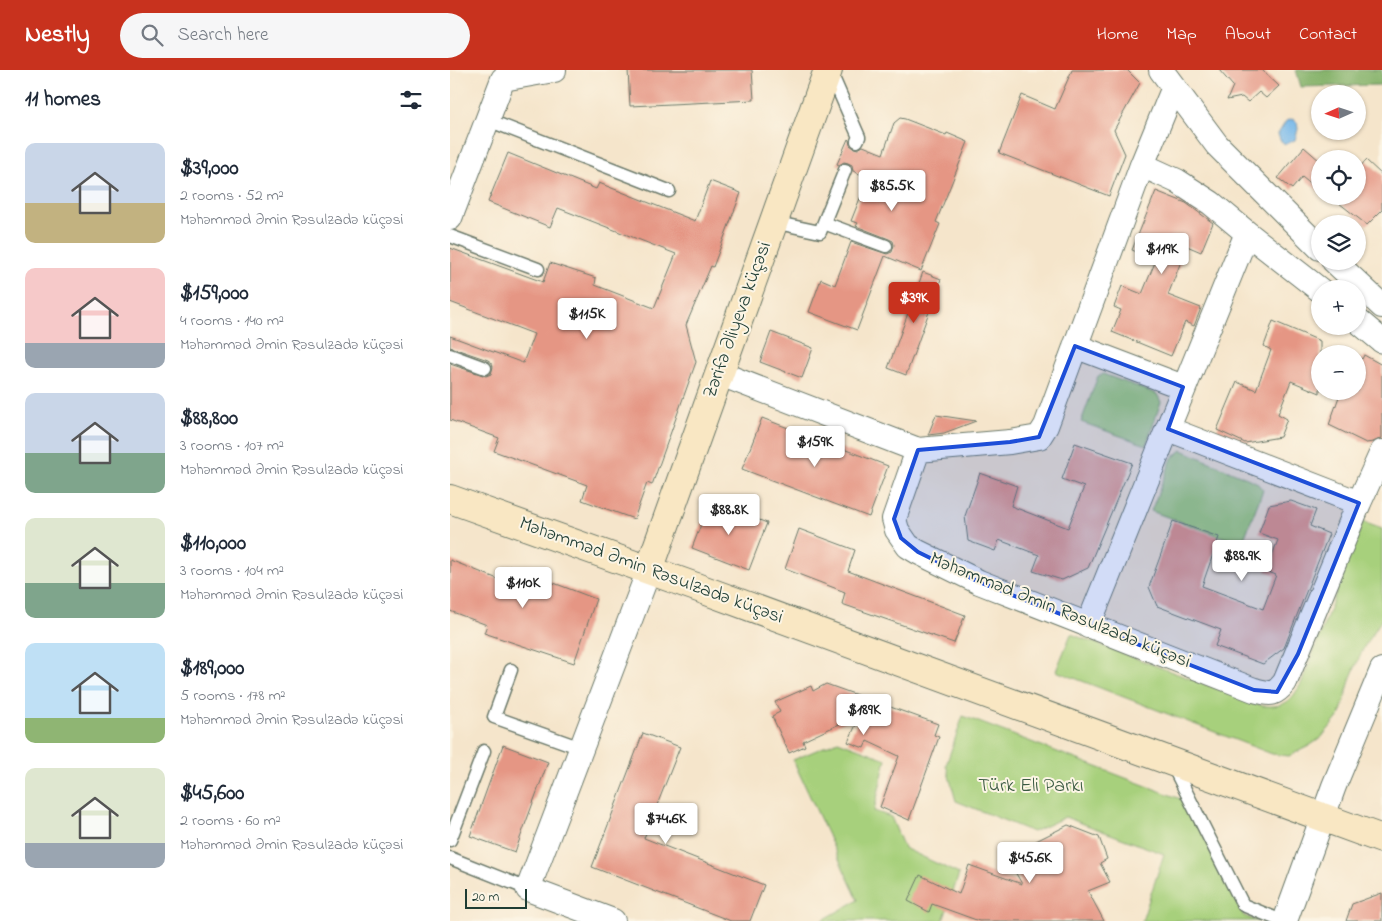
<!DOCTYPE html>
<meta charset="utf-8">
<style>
:root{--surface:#fff;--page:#f6f6f7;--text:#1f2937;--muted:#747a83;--accent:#c8321e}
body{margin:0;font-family:"Indie Flower",sans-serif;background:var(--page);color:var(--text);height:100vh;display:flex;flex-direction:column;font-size:19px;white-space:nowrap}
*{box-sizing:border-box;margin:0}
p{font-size:16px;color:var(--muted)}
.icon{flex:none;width:28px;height:28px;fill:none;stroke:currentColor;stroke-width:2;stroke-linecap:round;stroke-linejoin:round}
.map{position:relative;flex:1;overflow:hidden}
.details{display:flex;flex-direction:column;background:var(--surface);width:450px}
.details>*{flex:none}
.needle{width:32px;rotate:267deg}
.tools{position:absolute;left:861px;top:15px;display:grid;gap:10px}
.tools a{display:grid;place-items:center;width:55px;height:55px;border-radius:50%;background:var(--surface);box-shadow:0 1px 4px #0004;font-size:25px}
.scale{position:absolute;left:15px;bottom:12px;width:62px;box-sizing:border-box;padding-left:5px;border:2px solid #1f3d34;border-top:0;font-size:14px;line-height:18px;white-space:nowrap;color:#1f3d34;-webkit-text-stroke:4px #fcf5e5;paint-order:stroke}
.price{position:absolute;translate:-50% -42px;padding:0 11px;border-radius:5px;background:#fff;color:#222;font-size:16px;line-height:32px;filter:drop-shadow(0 1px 2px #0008)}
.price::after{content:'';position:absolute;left:50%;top:30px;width:15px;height:11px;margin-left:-8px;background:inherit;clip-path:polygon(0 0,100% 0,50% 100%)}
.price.current{background:var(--accent);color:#fff}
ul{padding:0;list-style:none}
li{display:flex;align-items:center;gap:15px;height:125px;padding:0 25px}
li span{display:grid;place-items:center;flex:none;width:140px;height:100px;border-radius:10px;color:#555}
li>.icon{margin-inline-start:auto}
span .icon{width:60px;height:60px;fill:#fffc;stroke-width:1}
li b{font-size:21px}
h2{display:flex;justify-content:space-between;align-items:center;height:60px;padding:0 25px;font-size:21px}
header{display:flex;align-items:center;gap:30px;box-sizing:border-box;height:70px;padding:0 25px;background:var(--accent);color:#fff}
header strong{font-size:24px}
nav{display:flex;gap:28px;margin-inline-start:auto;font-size:18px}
.search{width:350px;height:45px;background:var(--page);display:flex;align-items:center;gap:12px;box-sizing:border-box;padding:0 18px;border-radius:28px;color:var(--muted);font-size:19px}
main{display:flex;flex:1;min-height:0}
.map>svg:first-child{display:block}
.green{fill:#a7d07b;stroke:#638658}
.forest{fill:#85b26b;stroke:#527850}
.water{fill:#74b7ea;stroke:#4a7a8f}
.building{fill:#e59684}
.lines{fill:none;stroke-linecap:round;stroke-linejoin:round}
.lane-casing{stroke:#6a7869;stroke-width:15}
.street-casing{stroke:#6a7869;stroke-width:26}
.secondary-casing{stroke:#6a7869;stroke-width:30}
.lane{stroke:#fff;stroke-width:12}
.street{stroke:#fff;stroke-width:24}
.secondary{stroke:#f9e7c3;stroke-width:28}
.marked{fill:#1d4ed8;fill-opacity:0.2;stroke:#1d4ed8;stroke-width:4;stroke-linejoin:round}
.labels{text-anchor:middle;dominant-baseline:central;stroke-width:4;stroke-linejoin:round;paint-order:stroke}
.street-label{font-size:20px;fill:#1f3d34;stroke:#fcf5e5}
.park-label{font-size:20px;fill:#3a5a42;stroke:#fcf5e5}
</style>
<header>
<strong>Nestly</strong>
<div class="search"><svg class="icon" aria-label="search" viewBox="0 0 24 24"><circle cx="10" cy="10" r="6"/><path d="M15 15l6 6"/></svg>Search here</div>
<nav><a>Home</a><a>Map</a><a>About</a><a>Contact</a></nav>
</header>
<main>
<section class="details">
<h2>11 homes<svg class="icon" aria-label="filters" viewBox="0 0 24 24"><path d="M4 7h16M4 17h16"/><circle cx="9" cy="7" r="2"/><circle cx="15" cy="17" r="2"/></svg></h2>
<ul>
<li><span style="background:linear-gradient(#c9d6e8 60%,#c2b280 0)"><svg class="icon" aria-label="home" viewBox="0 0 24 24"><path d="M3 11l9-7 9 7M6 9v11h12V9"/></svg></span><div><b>$39,000</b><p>2 rooms · 52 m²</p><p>Məhəmməd Əmin Rəsulzadə küçəsi</p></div></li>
<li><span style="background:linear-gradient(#f6c9c9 75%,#9aa5b1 0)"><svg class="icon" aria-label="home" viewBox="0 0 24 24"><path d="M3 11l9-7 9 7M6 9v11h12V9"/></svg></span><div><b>$159,000</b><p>4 rooms · 140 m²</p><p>Məhəmməd Əmin Rəsulzadə küçəsi</p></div></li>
<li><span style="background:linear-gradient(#c9d6e8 60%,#7fa58c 0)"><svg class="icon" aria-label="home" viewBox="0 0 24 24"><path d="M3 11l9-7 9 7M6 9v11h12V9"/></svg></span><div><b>$88,800</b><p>3 rooms · 107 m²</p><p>Məhəmməd Əmin Rəsulzadə küçəsi</p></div></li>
<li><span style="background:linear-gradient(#dfe7d0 65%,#7fa58c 0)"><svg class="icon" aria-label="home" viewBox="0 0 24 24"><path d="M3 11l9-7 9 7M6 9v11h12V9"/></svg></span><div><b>$110,000</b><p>3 rooms · 104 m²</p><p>Məhəmməd Əmin Rəsulzadə küçəsi</p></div></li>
<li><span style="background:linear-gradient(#bfe0f5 75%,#8fb573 0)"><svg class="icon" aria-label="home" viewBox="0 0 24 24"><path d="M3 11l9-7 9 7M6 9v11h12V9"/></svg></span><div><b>$189,000</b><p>5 rooms · 178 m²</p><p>Məhəmməd Əmin Rəsulzadə küçəsi</p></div></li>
<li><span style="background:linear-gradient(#dfe7d0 75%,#9aa5b1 0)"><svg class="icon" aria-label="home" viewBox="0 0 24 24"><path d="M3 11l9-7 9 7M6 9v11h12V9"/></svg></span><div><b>$45,600</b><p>2 rooms · 60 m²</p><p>Məhəmməd Əmin Rəsulzadə küçəsi</p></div></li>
</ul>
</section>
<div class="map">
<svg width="932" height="851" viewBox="0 0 932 851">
<rect width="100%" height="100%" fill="#fcf5e5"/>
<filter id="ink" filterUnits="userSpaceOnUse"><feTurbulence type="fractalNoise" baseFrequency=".02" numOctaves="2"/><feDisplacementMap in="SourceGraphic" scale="10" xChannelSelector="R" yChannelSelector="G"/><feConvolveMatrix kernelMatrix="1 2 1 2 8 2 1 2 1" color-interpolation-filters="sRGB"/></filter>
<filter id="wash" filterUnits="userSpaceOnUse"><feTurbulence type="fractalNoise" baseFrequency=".0096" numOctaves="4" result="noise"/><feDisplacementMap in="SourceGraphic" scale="20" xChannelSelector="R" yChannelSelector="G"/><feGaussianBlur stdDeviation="1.12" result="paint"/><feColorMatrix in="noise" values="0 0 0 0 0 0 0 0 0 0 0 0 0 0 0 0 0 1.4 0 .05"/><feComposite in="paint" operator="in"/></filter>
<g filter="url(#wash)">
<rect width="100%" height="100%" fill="#f5e5cb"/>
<path class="green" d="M653 304 707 324 711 332 696 375 631 352 648 306Z
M732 380 806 412 813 420 792 474 701 441 722 388Z
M913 452 932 459V549L914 577 901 607 890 645 871 668 859 676 839 686 822 684 606 601 621 564 813 636C837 637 841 631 852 612Z
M513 646 736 731 794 846 808 851H692L714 784 615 747 583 762 506 731 496 695Z
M388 671 436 689 424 741 441 747 454 778 509 804 493 851H371L408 830 343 690Z"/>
<path class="forest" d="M846 0H932V15L851 17Z"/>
<path class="water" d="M842 49 847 52 848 59 845 70 835 74 830 70 828 64 836 51Z"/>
<g id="blocks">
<path class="building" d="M178 0H302L304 30 180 36Z
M622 0H677L690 13 664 60 675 84 659 126 549 83 572 25 605 39Z
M769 0H812L829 16 816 28 809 22 798 32 792 27 777 30 783 16Z
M450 48 455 49 496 65 497 63 518 72 486 152 490 154 471 201 435 186 407 260 359 242 371 209 385 215 401 172 437 184 442 182 444 175 443 171 439 169 406 156 408 153 401 151 418 108 403 101 402 95 398 93 394 92 389 95 387 94 398 69 399 70 400 75 404 78 408 79 413 76 433 84 444 53Z
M854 77 870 91V122L852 107 842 119 828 108Z
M58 83 146 119 149 113 245 151 260 111 291 123 263 197 261 196 236 255 246 292 202 415 197 413 184 449 132 430 137 415 44 381 49 368 0 350V294L36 306 41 304 43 297 42 293 38 290 0 277V266L73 293 84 264 0 232V178L93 212 100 193 146 208 145 215 204 238 226 184 108 138 100 157 38 132Z
M916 90 932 105V140L917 155 880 126H908V99Z
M706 121 736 133 763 153 751 182 737 176 718 225 751 238 744 256 735 252 721 286 662 262 671 240 664 237 672 216 692 224 706 190 682 180Z
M473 202 491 209 456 305 438 298Z
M823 251 870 271V323L841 311 828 344 837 349 830 367 795 373 767 360 787 312 806 320 821 280 814 276Z
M321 262 363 278 352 308 310 292Z
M914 285 932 295V368L923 372 916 373 879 355 891 321H908V287L912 289Z
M486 345 526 351 494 363 478 365Z
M312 348 438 396 419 447 292 399Z
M625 373 682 393 638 498 612 510 583 501 589 485 549 470 545 481 518 471 515 446 530 403 567 416 561 436 618 458 634 417 612 409Z
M260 431 317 453 299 500 242 478Z
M841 431 866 440 860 456 879 464 834 578 813 594 765 576 771 560 707 536 699 517 723 451 769 467 752 516 813 539 826 505 816 501 828 470 809 463 819 435Z
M349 459 405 480 398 501 515 545 504 573 392 534 395 522 335 499Z
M0 490 53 511 59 496 146 529 124 593 34 563 37 555 0 541Z
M376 614 488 654 484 665 489 667 459 750 430 737 449 686 417 671 414 678 398 672 411 644 353 671 355 676 339 683 322 646 330 642 325 632 361 616 363 621Z
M193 663 230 677 194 768 314 815 300 851H281L142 797Z
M53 675 98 692 65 782 20 766Z
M618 755 649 767 657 789 650 793 660 812 638 821 654 851H529L482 834 479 842 458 831 470 805 509 824 519 795 572 814 556 786Z
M932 823V851H896L902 834Z"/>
</g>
</g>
<g filter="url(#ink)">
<use href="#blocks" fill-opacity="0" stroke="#6a7869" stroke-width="1"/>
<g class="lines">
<defs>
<path id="lane" d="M381 3 409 67 407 71
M38 50 219 121
M323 152 370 162 395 100
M374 153 436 176
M0 166 88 199
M0 285 35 298
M61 600 44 647 131 678
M723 696 793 835 832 851
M0 770 34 681
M0 788 78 819"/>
<path id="street" d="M711 0 767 75 870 178
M724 17 692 95 596 356 589 367 560 372 468 380 444 449 447 460 458 476 468 482 529 512 804 620C821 624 824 626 835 612L909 433 932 382
M0 148 53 9 104 0
M797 163 870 220
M884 191 932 236
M908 251 932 271
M625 276 733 317
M268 303 468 380
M718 359 909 433
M638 556C691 425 743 294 797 163L761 133 727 111 692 95
M163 851 78 819 199 500
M835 851 884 716 932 600"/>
<path id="secondary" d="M0 429 246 517 932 769
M199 500 378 0"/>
</defs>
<use href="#lane" class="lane-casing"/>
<use href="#street" class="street-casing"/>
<use href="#secondary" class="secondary-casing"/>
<use href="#lane" class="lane"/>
<use href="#street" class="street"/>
<use href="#secondary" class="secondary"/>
</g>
</g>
<path class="marked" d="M625 276 733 317 718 359 909 433 848 584 827 622 804 620 529 512 468 482 451 468 444 449 468 380 560 372 589 367Z"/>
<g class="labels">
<g class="street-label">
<text transform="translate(288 250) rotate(-70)">Zərifə Əliyeva küçəsi</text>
<text transform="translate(201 501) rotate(20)">Məhəmməd Əmin Rəsulzadə küçəsi</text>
<text transform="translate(610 541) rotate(22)">Məhəmməd Əmin Rəsulzadə küçəsi</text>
</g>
<g class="park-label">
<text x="581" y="716">Türk Eli Parkı</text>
</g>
</g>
</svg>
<div class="tools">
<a><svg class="needle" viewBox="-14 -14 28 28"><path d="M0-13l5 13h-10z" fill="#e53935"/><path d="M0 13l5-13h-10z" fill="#747a83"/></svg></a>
<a><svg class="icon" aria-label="locate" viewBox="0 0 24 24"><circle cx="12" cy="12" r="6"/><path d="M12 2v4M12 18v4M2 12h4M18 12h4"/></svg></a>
<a><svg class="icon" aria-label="layers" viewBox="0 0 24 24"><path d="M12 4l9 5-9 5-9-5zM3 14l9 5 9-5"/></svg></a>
<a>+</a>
<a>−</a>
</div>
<div class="scale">20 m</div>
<b class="price" style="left:442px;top:142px">$85.5K</b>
<b class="price" style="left:712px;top:205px">$119K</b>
<b class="price current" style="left:464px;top:254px">$39K</b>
<b class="price" style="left:137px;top:270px">$115K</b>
<b class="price" style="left:365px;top:398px">$159K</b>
<b class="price" style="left:279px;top:466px">$88.8K</b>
<b class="price" style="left:792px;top:512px">$88.9K</b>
<b class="price" style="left:73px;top:539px">$110K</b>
<b class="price" style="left:414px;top:666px">$189K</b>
<b class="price" style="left:216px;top:775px">$74.6K</b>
<b class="price" style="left:580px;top:814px">$45.6K</b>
</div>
</main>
